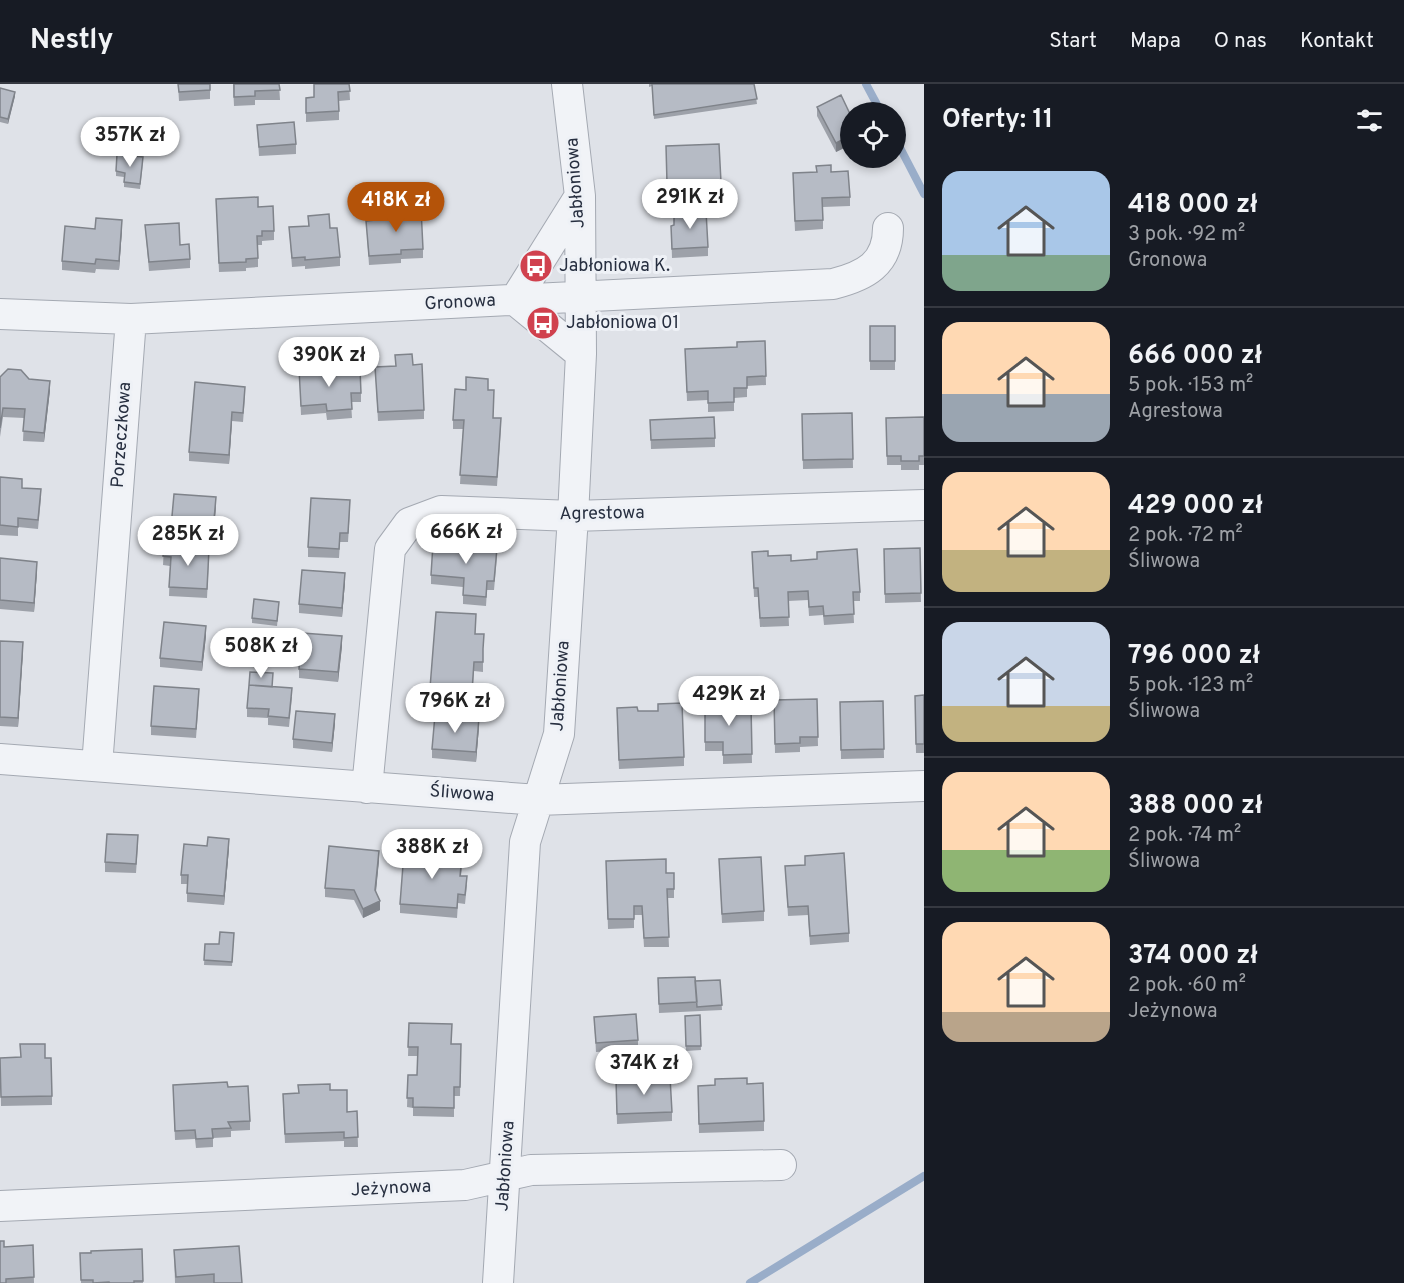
<!DOCTYPE html>
<html lang="pl">
<meta charset="utf-8">
<style>
:root{--surface:#171b24;--page:#20242c;--text:#f1f3f6;--muted:#9ea1a6;--line:#363941;--accent:#b45309}
body{margin:0;font-family:Overpass,sans-serif;background:var(--page);color:var(--text);height:100vh;display:flex;flex-direction:column;font-size:22px;white-space:nowrap}
*{box-sizing:border-box;margin:0}
p{font-size:20px;color:var(--muted)}
.icon{flex:none;width:33px;height:33px;fill:none;stroke:currentColor;stroke-width:2;stroke-linecap:round;stroke-linejoin:round}
.map{position:relative;flex:1;overflow:hidden}
.drawer{display:flex;flex-direction:column;background:var(--surface);width:480px}
.drawer>*{flex:none}
.tools{position:absolute;left:840px;top:18px;display:grid;gap:12px}
.tools a{display:grid;place-items:center;width:66px;height:66px;border-radius:50%;background:var(--surface);box-shadow:0 3px 9px #0003;font-size:30px}
.price{position:absolute;translate:-50% -51px;padding:0 14px;border-radius:21px;background:#fff;color:#222;font-size:20px;line-height:39px;filter:drop-shadow(0 2px 3px #0008)}
.price::after{content:'';position:absolute;left:50%;top:36px;width:18px;height:14px;margin-left:-9px;background:inherit;clip-path:polygon(0 0,100% 0,50% 100%)}
.price.selected{background:var(--accent);color:#fff}
ul{padding:0;list-style:none}
li{display:flex;align-items:center;gap:18px;height:150px;padding:0 18px}
li+li{border-top:2px solid var(--line)}
li span{display:grid;place-items:center;flex:none;width:168px;height:120px;border-radius:18px;color:#555}
li>.icon{margin-inline-start:auto}
span .icon{width:72px;height:72px;fill:#fffc;stroke-width:1}
li b{font-size:26px}
h2{display:flex;justify-content:space-between;align-items:center;height:72px;padding:0 18px;font-size:26px}
header{display:flex;align-items:center;gap:36px;box-sizing:border-box;height:84px;padding:0 30px;background:var(--surface);border-bottom:2px solid var(--line)}
header strong{font-size:28px}
nav{display:flex;gap:33px;margin-inline-start:auto;font-size:21px}
main{display:flex;flex:1;min-height:0}
.map>svg:first-child{display:block}
.lines{fill:none;stroke-linecap:round;stroke-linejoin:round}
.stream{stroke:#99adc9;stroke-width:8}
.minor-casing{stroke:#a4a9b2;stroke-width:32}
.minor{stroke:#f1f3f7;stroke-width:30}
.wall{fill:#9da1a9}
.shaded-wall{fill:#7f838a}
.building{fill:#b6bbc5;stroke:#7f838a;stroke-width:1.5}
.labels{text-anchor:middle;dominant-baseline:central;stroke-width:6;stroke-linejoin:round;paint-order:stroke}
.street-label{font-size:18px;fill:#272f40;stroke:#eef1f6}
.poi-label{font-size:18px;fill:#272f40;stroke:#eef1f6;text-anchor:start}
</style>
<header>
<strong>Nestly</strong>
<nav><a>Start</a><a>Mapa</a><a>O nas</a><a>Kontakt</a></nav>
</header>
<main>
<div class="map">
<svg width="924" height="1199" viewBox="0 0 924 1199">
<rect width="100%" height="100%" fill="#dfe2e8"/>
<g class="lines">
<path class="stream" d="M866 0 881 28
M896 56 924 110
M750 1199 924 1092"/>
<defs>
<path id="minor" d="M580 112 515 216 581 270
M0 230 131 235 833 200C865 192 888 180 888 144
M0 675 538 716 924 702
M97 682 131 235
M367 704 390 465 409 439 441 427 573 432 924 421
M0 1122 465 1101 531 1086 781 1081
M498 1199 525 758 559 650 573 432 581 270 580 112 567 0"/>
</defs>
<use href="#minor" class="minor-casing"/>
<use href="#minor" class="minor"/>
</g>
<path class="wall" d="M178 0H210V15L179 17Z
M233 0H279L280 16H255V21L234 22Z
M349 0 350 16 339 17V36L306 38V14L314 13Z
M649 0H754L757 20 654 35 652 2 649 3Z
M0 6 15 12 8 40 0 38Z
M817 23 850 30V61L836 68 817 32Z
M257 41 296 60V70L259 72Z
M719 60 721 107 667 108 666 62Z
M143 78 140 105 124 103V93L116 92V87Z
M816 82 850 113V122L823 123V145L795 147 793 98 816 88Z
M216 115 258 123 274 147V156L262 157V161H258V183L246 184V187L219 188Z
M393 126 423 165V174L401 175V179L369 181 366 137 393 135Z
M308 132 330 144 340 173V182L305 185V182L292 183 289 143 308 142Z
M145 141 180 161 190 175V184L149 187Z
M674 141 708 163V172L672 174 671 142Z
M95 145H122L119 186 96 185 95 189 62 186V177Z
M870 242H895V286H870Z
M765 257 766 301 747 302V313L734 314V327L708 328V316L687 317 685 265 737 263Z
M413 281 424 326V335L378 337 375 283Z
M299 285 326 287 361 309V318H351L352 334 327 336 326 329 301 331Z
M0 293 29 295 50 306 44 358 23 357 24 334 3 333 0 353Z
M466 306H488L494 316 493 334 501 343 497 402 460 400 463 345H453V336Z
M245 312 243 338 232 337 229 380 189 377V368Z
M852 329 853 384 803 385 802 330Z
M924 333V381H919V386H901V381H887L886 334Z
M650 336 715 354V363L651 365Z
M0 393 22 404 41 414 38 445 18 443V452L0 451Z
M216 422 213 456 171 452V443Z
M350 425 348 458H340L339 474 308 473V463Z
M164 462 209 474 207 514 169 512 170 482 163 481Z
M491 463 497 473 494 506H487L486 522 463 520V503L431 500V491Z
M920 464 921 518 885 519 884 465Z
M752 468 768 472 791 477 817 475V468L860 508V517H853L854 539 824 541 823 531 809 532 808 516 788 517 789 542 760 543 758 513H754Z
M0 474 37 487 34 528 0 525Z
M345 498 342 533 299 529V520Z
M279 523 277 542 252 539V534Z
M475 550 483 574V588L474 587 472 616 430 614V604Z
M206 552 202 587 160 583V574Z
M0 557 23 567 18 643 0 642Z
M342 562 338 598 299 594V585Z
M272 603 292 613 289 643 268 641V634L247 633V624Z
M924 611V669H916L915 612Z
M199 614 196 654 151 651V642Z
M817 615 818 662 800 663V668L775 669 774 616Z
M883 617 884 674 841 675 840 618Z
M705 618 729 622H751L752 679 723 680V667H705Z
M638 627 684 673V682L619 685 617 633Z
M335 639 332 668 293 664V655Z
M479 643 476 678 432 674V665Z
M138 760 136 789 105 788V778Z
M229 764 224 821 187 818V800H181V791Z
M805 772 849 849V858L810 861 808 831 788 832 785 782 805 781Z
M719 775 764 827V837L722 839Z
M379 776 376 808 380 826 363 834 354 816 325 813V804Z
M606 777 666 789H674V814H667L669 863H644L642 831H634V844L608 845Z
M462 782 461 792 467 801 465 820 458 819 457 834 400 829V820Z
M234 849 232 882 204 881 205 860H219Z
M658 894 695 897 720 896 722 926 659 929Z
M700 931 701 966 686 967 685 932Z
M594 933 638 956V965L596 968Z
M409 939 451 960H461L460 1012H454V1033L413 1032V1024L407 1023 408 991H417L418 972H408Z
M0 974H45L52 1012V1021L1 1022Z
M616 996 672 1028V1037L617 1040Z
M747 1000 764 1037V1047L699 1049 698 1002Z
M173 1001 228 1003 250 1037V1046L231 1047V1053L213 1054V1063L196 1064 195 1055 175 1056Z
M330 1006 347 1028 357 1027 358 1063H344V1057L285 1059 283 1019Z
M33 1161 34 1199H0L4 1163Z
M142 1165 143 1199H81L80 1169Z
M174 1166 242 1199H175Z"/>
<path class="shaded-wall" d="M15 8V12L8 40V35Z
M850 52V61L836 68V59Z
M122 136V145L119 186V177Z
M50 297V306L44 358V349Z
M232 328V337L229 380V371Z
M216 413V422L213 456V447Z
M37 478V487L34 528V519Z
M345 489V498L342 533V524Z
M206 542V552L202 587V578Z
M342 552V562L338 598V588Z
M23 558V567L18 643V634Z
M335 630V639L332 668V659Z
M479 634V643L476 678V668Z
M229 755V764L224 821V812Z
M379 767V776L375 816V806Z
M380 817V826L363 834V825Z"/>
<path class="building" d="M178 0H210V6L179 8Z
M234 0H279L280 6 255 7V12L234 13Z
M314 0H349L350 7 338 8 339 27 306 29V14L314 13Z
M652 0H754L757 15 654 31Z
M0 4 15 8 8 35 0 33Z
M841 11 850 30V52L836 59 817 23Z
M294 38 296 60 259 63 257 41Z
M719 60 721 98 667 99 666 62Z
M117 70 143 73 140 100 124 98 125 89 116 87Z
M831 81V88L848 87 850 113 822 114 823 136 795 137 793 89 817 88 816 82Z
M258 113V123L273 122 274 147H262V152H257L258 174 246 175V178L219 179 216 115Z
M421 124 423 165 401 166V170L369 172 366 137 394 134 393 126Z
M706 127 708 163 672 165 671 142 674 141V129Z
M329 130 330 144H337L340 173 305 176V173L292 174 289 143 309 142 308 132Z
M96 134 122 136 119 177 96 175 95 180 62 177 65 142 95 145Z
M179 139 180 161 189 160 190 175 149 178 145 141Z
M870 242H895V277H870Z
M765 257 766 292 747 293V304H734V318L708 319V307L687 308 685 265 737 263V258Z
M412 270 413 281 422 280 424 326 378 328 375 283 396 282 395 271Z
M325 283 326 287 360 285 361 309H351L352 325 327 327 326 320 301 322 299 285Z
M8 285 21 286 29 295 50 297 44 349 23 347 25 325 3 324 0 344V293Z
M466 293 488 295V306H494L493 334H501L497 393 460 391 464 336H453L455 305 466 306Z
M195 298 245 303 243 329 232 328 229 371 189 368Z
M852 329 853 375 803 376 802 330Z
M714 333 715 354 651 356 650 336Z
M924 333V372H919V377H901V372H887L886 334Z
M0 393 22 395V404L41 405 38 436 18 434V443L0 441Z
M174 410 216 413 213 447 171 443Z
M311 414 350 416 348 449H340L339 465 308 463Z
M466 457 491 459V463L497 464 494 497H487L486 513 463 511 464 494 431 491 433 460 466 462Z
M164 462 209 465 207 505 169 503 171 473 163 472Z
M920 464 921 509 885 510 884 465Z
M857 465 860 508H853L854 530 824 532 823 522 809 523 808 507 788 508 789 533 760 534 758 504H754L752 468 768 467V472L791 471V477L817 475V468Z
M0 474 37 478 34 519 0 516Z
M302 486 345 489 342 524 299 520Z
M254 515 279 518 277 537 252 534Z
M436 528 476 530 475 550H484L483 565V578H474L472 607 430 604Z
M164 538 206 542 202 578 160 574Z
M302 549 342 552 338 588 299 585Z
M0 557 23 558 18 634 0 633Z
M250 588 273 589 272 603 249 601Z
M249 601 292 604 289 634 268 632 269 625 247 624Z
M154 602 199 605 196 645 151 642Z
M924 611V660H916L915 612Z
M817 615 818 653H800V659L775 660 774 616Z
M883 617 884 665 841 666 840 618Z
M705 618H729V622H751L752 670 723 671V658H705Z
M682 619 684 673 619 676 617 624 637 623 638 627H658V620Z
M296 627 335 630 332 659 293 655Z
M435 631 479 634 476 668 432 665Z
M107 750 138 751 136 780 105 778Z
M208 753 229 755 224 812 187 809 188 791H181L184 760 207 762Z
M329 762 379 767 375 806 380 817 363 825 354 806 325 804Z
M404 768 462 773 460 792H467L465 811 458 810 457 824 400 820Z
M844 769 849 849 810 852 808 822 788 823 785 782 805 781V772Z
M761 773 764 827 722 830 719 775Z
M666 775V789H674V805H667L669 853 644 854 642 822H634V835H608L606 777Z
M220 848 234 849 232 878 204 876 205 860H219Z
M695 893 697 918 659 920 658 894Z
M720 896 722 921 697 923 695 897Z
M636 930 638 956 596 959 594 933Z
M700 931 701 962H686L685 932Z
M409 939 452 940 451 960H461L460 1003H454V1024L413 1023V1014H407L408 991H417L418 963H408Z
M20 960H45V974H51L52 1012 1 1013 0 974 21 973Z
M670 993 672 1028 617 1030 616 996Z
M747 994V1000L763 999 764 1037 699 1040 698 1002 715 1001V995Z
M227 998 228 1003 248 1002 250 1037 228 1038 231 1044 212 1045 213 1054 196 1055 195 1046 175 1047 173 1001Z
M330 1000V1006H347V1028L357 1027 358 1053 344 1054V1048L285 1050 283 1010 299 1009 298 1001Z
M0 1157H4V1163L33 1161 34 1193 6 1195V1199H0Z
M239 1162 242 1199H214V1190L176 1193 174 1166Z
M142 1165 143 1197H134V1199H110L109 1198 93 1199V1196H81L80 1169H91V1167Z"/>
<defs>
<symbol id="bus-disc" viewBox="-11 -11 22 22"><circle r="9.5" fill="#d0414e" stroke="#eef1f6"/><path d="M-5-6H5V4H4V6H2V4H-2V6H-4V4H-5ZM-3.5-4V0h7V-4ZM-3.5 1.2v1.5H-2V1.2ZM2 1.2v1.5H3.5V1.2Z" fill="#fff"/></symbol>
</defs>
<g fill-rule="evenodd">
<use href="#bus-disc" x="517" y="163" width="38" height="38"/>
<use href="#bus-disc" x="524" y="220" width="38" height="38"/>
</g>
<g class="labels">
<g class="street-label">
<text transform="translate(576 99) rotate(-94)">Jabłoniowa</text>
<text transform="translate(460 219) rotate(-3)">Gronowa</text>
<text transform="translate(122 351) rotate(-86)">Porzeczkowa</text>
<text transform="translate(602 430) rotate(-1)">Agrestowa</text>
<text transform="translate(561 602) rotate(-86)">Jabłoniowa</text>
<text transform="translate(462 710) rotate(4)">Śliwowa</text>
<text transform="translate(506 1082) rotate(-86)">Jabłoniowa</text>
<text transform="translate(391 1105) rotate(-3)">Jeżynowa</text>
</g>
<g class="poi-label">
<text x="559" y="182">Jabłoniowa K.</text>
<text x="566" y="239">Jabłoniowa 01</text>
</g>
</g>
</svg>
<div class="tools">
<a><svg class="icon" aria-label="locate" viewBox="0 0 24 24"><circle cx="12" cy="12" r="6"/><path d="M12 2v4M12 18v4M2 12h4M18 12h4"/></svg></a>
</div>
<b class="price" style="left:130px;top:84px">357K zł</b>
<b class="price" style="left:690px;top:146px">291K zł</b>
<b class="price selected" style="left:396px;top:149px">418K zł</b>
<b class="price" style="left:329px;top:304px">390K zł</b>
<b class="price" style="left:466px;top:481px">666K zł</b>
<b class="price" style="left:188px;top:483px">285K zł</b>
<b class="price" style="left:261px;top:595px">508K zł</b>
<b class="price" style="left:729px;top:643px">429K zł</b>
<b class="price" style="left:455px;top:650px">796K zł</b>
<b class="price" style="left:432px;top:796px">388K zł</b>
<b class="price" style="left:644px;top:1012px">374K zł</b>
</div>
<section class="drawer">
<h2>Oferty: 11<svg class="icon" aria-label="filters" viewBox="0 0 24 24"><path d="M4 7h16M4 17h16"/><circle cx="9" cy="7" r="2"/><circle cx="15" cy="17" r="2"/></svg></h2>
<ul>
<li><span style="background:linear-gradient(#a9c7e8 70%,#7fa58c 0)"><svg class="icon" aria-label="home" viewBox="0 0 24 24"><path d="M3 11l9-7 9 7M6 9v11h12V9"/></svg></span><div><b>418 000 zł</b><p>3 pok. · 92 m²</p><p>Gronowa</p></div></li>
<li><span style="background:linear-gradient(#ffd9b3 60%,#9aa5b1 0)"><svg class="icon" aria-label="home" viewBox="0 0 24 24"><path d="M3 11l9-7 9 7M6 9v11h12V9"/></svg></span><div><b>666 000 zł</b><p>5 pok. · 153 m²</p><p>Agrestowa</p></div></li>
<li><span style="background:linear-gradient(#ffd9b3 65%,#c2b280 0)"><svg class="icon" aria-label="home" viewBox="0 0 24 24"><path d="M3 11l9-7 9 7M6 9v11h12V9"/></svg></span><div><b>429 000 zł</b><p>2 pok. · 72 m²</p><p>Śliwowa</p></div></li>
<li><span style="background:linear-gradient(#c9d6e8 70%,#c2b280 0)"><svg class="icon" aria-label="home" viewBox="0 0 24 24"><path d="M3 11l9-7 9 7M6 9v11h12V9"/></svg></span><div><b>796 000 zł</b><p>5 pok. · 123 m²</p><p>Śliwowa</p></div></li>
<li><span style="background:linear-gradient(#ffd9b3 65%,#8fb573 0)"><svg class="icon" aria-label="home" viewBox="0 0 24 24"><path d="M3 11l9-7 9 7M6 9v11h12V9"/></svg></span><div><b>388 000 zł</b><p>2 pok. · 74 m²</p><p>Śliwowa</p></div></li>
<li><span style="background:linear-gradient(#ffd9b3 75%,#b9a48a 0)"><svg class="icon" aria-label="home" viewBox="0 0 24 24"><path d="M3 11l9-7 9 7M6 9v11h12V9"/></svg></span><div><b>374 000 zł</b><p>2 pok. · 60 m²</p><p>Jeżynowa</p></div></li>
</ul>
</section>
</main>
